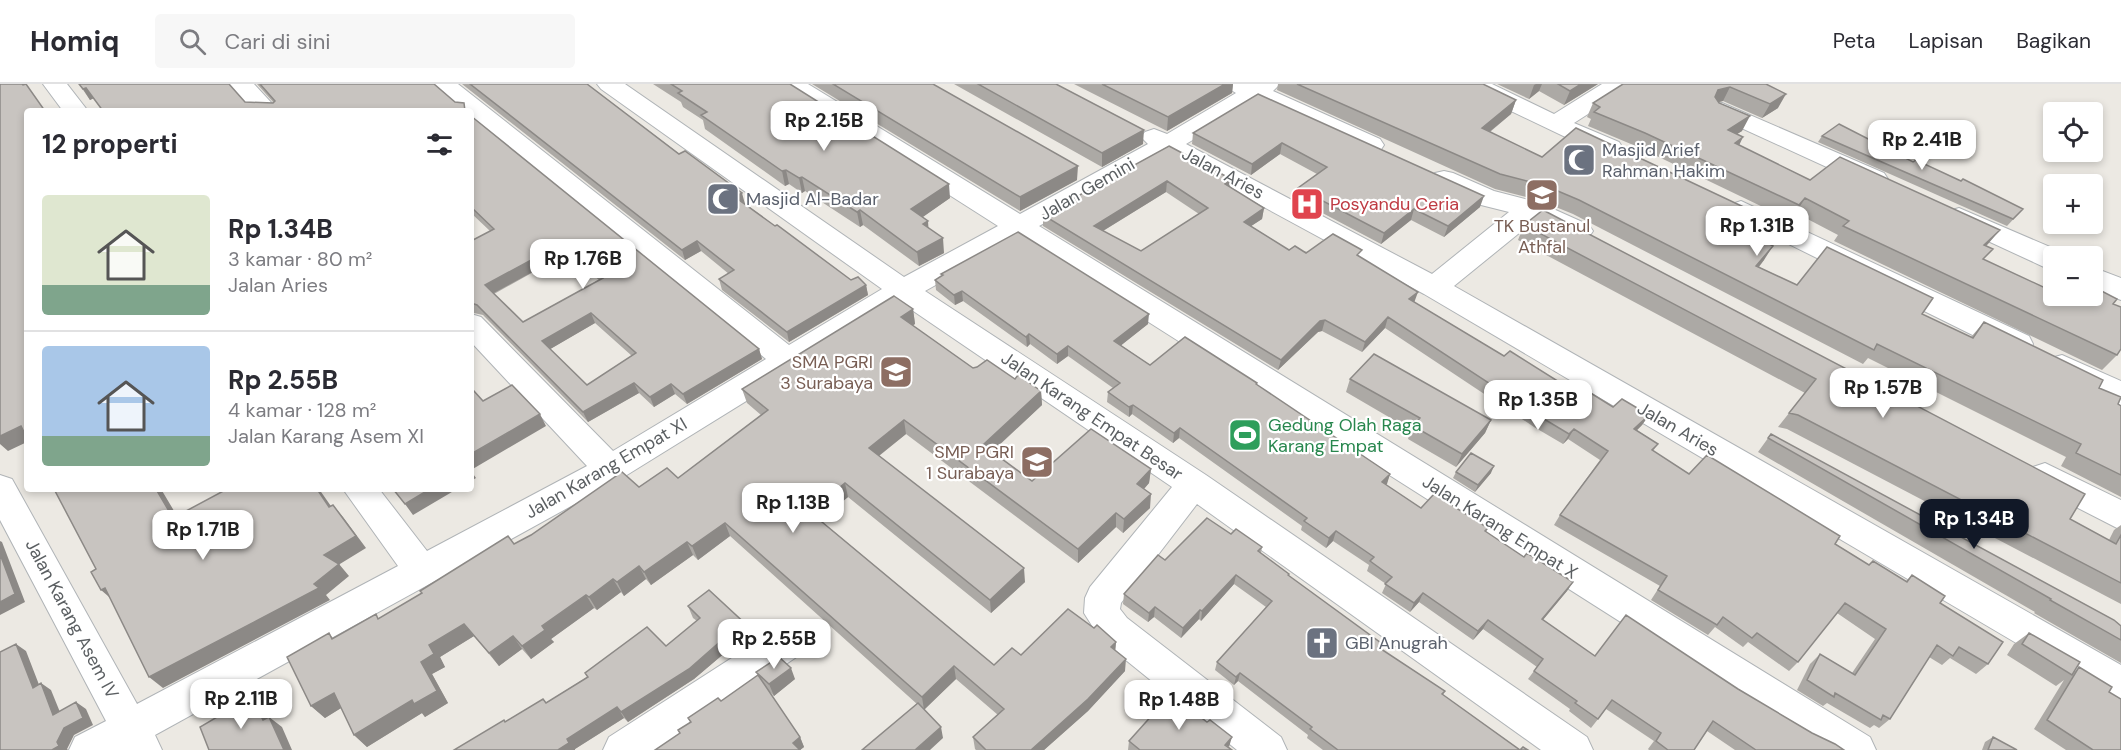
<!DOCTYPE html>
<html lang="id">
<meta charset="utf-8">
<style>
:root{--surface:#fff;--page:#f7f7f7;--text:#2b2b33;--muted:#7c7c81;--line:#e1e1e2;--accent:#111827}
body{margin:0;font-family:"DM Sans",sans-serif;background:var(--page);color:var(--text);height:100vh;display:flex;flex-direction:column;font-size:22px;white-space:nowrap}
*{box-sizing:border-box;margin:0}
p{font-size:20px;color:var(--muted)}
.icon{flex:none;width:33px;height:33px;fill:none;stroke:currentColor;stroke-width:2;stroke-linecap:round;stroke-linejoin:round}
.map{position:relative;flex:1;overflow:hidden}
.details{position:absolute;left:24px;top:24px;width:450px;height:384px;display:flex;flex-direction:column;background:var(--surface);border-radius:6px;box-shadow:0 3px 9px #0003}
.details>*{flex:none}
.tools{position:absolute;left:2043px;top:18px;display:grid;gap:12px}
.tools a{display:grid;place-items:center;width:60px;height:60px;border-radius:6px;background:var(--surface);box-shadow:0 3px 9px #0003;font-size:30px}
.price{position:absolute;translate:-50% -51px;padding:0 14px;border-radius:12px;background:#fff;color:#222;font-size:20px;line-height:39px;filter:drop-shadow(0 2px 3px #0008)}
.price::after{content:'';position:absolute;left:50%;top:36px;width:18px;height:14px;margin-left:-9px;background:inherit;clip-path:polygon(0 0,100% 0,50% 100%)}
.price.selected{background:var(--accent);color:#fff}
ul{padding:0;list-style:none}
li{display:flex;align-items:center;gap:18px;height:150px;padding:0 18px}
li+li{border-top:2px solid var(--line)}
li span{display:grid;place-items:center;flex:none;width:168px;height:120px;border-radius:6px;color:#555}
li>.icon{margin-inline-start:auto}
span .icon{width:72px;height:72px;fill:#fffc;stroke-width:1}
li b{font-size:26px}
h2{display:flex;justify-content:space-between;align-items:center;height:72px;padding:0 18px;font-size:26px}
header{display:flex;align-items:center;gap:36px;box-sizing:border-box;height:84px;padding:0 30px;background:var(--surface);border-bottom:2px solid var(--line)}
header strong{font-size:28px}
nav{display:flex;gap:33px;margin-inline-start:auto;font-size:21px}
.search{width:420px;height:54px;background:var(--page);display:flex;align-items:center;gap:15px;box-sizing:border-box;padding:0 21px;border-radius:6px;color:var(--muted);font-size:22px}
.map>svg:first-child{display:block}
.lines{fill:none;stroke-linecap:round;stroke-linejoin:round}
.minor-casing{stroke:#b0b4b7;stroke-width:2}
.minor{fill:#fff;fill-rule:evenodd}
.wall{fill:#aca9a5;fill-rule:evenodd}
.shaded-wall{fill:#8c8986}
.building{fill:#c8c4c0;stroke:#8c8986;stroke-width:1.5;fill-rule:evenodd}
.labels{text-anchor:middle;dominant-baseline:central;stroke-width:4.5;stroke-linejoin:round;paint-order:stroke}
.worship-label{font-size:18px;fill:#5b616d;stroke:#fff;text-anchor:start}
.street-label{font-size:18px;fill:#5b5f62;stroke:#fff}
.health-label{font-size:18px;fill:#be3a42;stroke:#fff;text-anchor:start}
.education-label{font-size:18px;fill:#785e54;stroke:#fff;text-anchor:end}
.leisure-label{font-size:18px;fill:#27864d;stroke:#fff;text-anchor:start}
</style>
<header>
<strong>Homiq</strong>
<div class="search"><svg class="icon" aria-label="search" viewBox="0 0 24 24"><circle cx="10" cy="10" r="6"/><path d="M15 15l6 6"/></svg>Cari di sini</div>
<nav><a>Peta</a><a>Lapisan</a><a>Bagikan</a></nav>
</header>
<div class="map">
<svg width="2121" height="666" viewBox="0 0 2121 666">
<rect width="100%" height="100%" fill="#ece9e3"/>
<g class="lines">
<defs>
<path id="minor" d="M43 0H67L88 27H63Z
M229 0H254L279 27H253Z
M431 0H458L789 261 882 205 601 5 597 0H625L904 193 998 142 783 5 779 0H808L1020 130 1148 60 1141 53 1145 48 1154 45 1167 50 1236 9 1231 6 1228 0H1280L1273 7 1380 55 1384 61 1380 67 1371 69 1362 67 1256 18 1186 60 1432 190 1509 128 1477 120 1435 101 1431 95 1435 89 1444 87 1453 89 1494 107 1540 119 1589 141 1593 147 1589 153 1579 156 1569 153 1534 137 1454 202 2121 581V618L2108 613 1424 210 1168 71 1039 142 1870 653 1876 666H1822L1018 155 925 207 1206 391 1587 653 1593 666H1541L1197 420 1121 519 1120 525 1127 534 1281 653 1287 666H1237L1101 556 1084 529 1085 514 1090 503 1172 403 903 220 622 394 155 651 162 666H69L75 653 106 637 0 436V391L12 395 137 620 398 482 343 405H379L427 467 587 382 471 258V230L481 233 613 367 766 275 471 35V27H461Z
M1461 0H1492L1554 30 1602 0H1631L1627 5 1574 39 1619 58 1623 64 1619 70 1610 72 1601 70 1465 5Z
M1722 19 1884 89 1888 95 1884 101 1875 103 1866 101 1713 31 1710 26 1713 21Z
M1741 117 2029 252 2033 260 2029 268 2018 271 2007 268 1732 132 1728 126 1732 120Z
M1959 124 2064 169 2066 172H2054V185L2044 183 1949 139 1946 133 1949 127Z
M2092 183 2121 194V216L2092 205Z
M2062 271 2121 297V323L2051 290 2047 282 2051 274Z
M2045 379 2121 416V446L2033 401 2029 392 2033 383Z
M785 544 798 548 803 560 798 572 657 666H603L609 653 772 548Z"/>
</defs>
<use href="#minor" class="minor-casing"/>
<use href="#minor" class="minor"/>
</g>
<path class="wall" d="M79 0 245 18 273 19V18L257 0H434L455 18 468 27 94 14 90 16Z
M462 0H587L775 142 851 196 866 201 868 211 789 258 722 206 719 195 729 190 701 167 685 176Z
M653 0H790L950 114 922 133 928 137V144L944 169 919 182 863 141 860 143 805 107 802 109 789 100 785 102 705 45 703 36 683 23 681 18Z
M812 0H933L1077 96 1020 127Z
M954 0H1056L1143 60 1102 83Z
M1074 0H1233L1232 9 1167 47Z
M1278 0H1483L1516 16 1511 30 1490 48 1542 73 1773 155 1769 160 1764 176 1759 183 1797 201 1922 230 1971 253 1984 238 2099 304 2118 320 2121 322V413L2061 382 2066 373 1868 274 1863 280 1573 130 1541 117 1495 105 1277 6Z
M1497 0H1598L1564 21 1539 7 1529 15Z
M1623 0H1766L1778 24 1762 34 1723 17 1719 18 1742 47 1737 50 1739 61 1810 96 1987 162 1984 176 2054 212 2113 220 2117 271 2102 286 1834 157 1838 151 1796 129 1790 136 1638 63 1588 42 1591 35 1587 33 1593 19Z
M1258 10 1480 123 1444 153 1411 136 1381 160 1296 115 1298 104 1317 90 1280 70 1251 91 1192 60 1193 49Z
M471 32 759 265 762 275 687 320 675 310 654 323 639 309 588 338 483 231 474 229 471 225V157L490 147 471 129ZM562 172 567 177 572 173 599 196 523 238 494 210ZM595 239 632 272 587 301 550 265Z
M1822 52 1913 78 2023 125 2007 142 1818 58Z
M1169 62 1231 95 1230 103 1264 124 1262 135 1251 142 1289 166 1361 173 1414 218 1504 272 1575 308 1613 323 1649 331 1642 341 1637 346 1658 360 1653 367 1689 390 1835 460 1869 481 1873 477 1906 497 1912 491 1940 519 1988 580 1976 590 1950 574 1942 581 1929 573 1890 635 1879 644 1874 641 1870 644 1827 619 1823 622 1797 606 1810 580 1820 570 1852 589 1875 555 1837 529 1798 578 1789 587 1748 558 1743 563 1715 543 1708 551 1651 516 1660 502 1554 441 1560 431 1600 376 1568 355 1563 360 1534 343 1385 244 1362 268 1322 247 1318 248 1278 286 1043 142V131ZM1166 108 1199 130 1141 167 1103 147Z
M1543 126 2070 435 2109 456 2114 446 2121 441V520L1787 345 1778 343 1805 309 1518 156 1524 141Z
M941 190 1148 240 1121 261 1150 281 1257 301 1390 390 1386 401 1421 424 1488 444 1486 448 1524 473 1573 498 1567 507 1543 536 1595 572 1738 605 1812 649 1844 666H1735L1707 647 1694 666H1649L1648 665 1654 657 1606 625 1591 644 1569 627 1570 625 1528 595 1537 583 1483 545 1473 556 1419 518 1410 528 1382 509 1386 500 1367 487 1369 481 1333 457 1326 464 1301 446 1302 442 1179 354 1173 359 1132 330 1129 333 1107 318 1108 308 1113 304 1068 272 1057 280 1030 260 1027 263 963 217 955 221 936 206 935 196 942 192Z
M913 225 915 240 912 241 973 284 1015 295 1041 307 1042 321 992 368 1032 397 1151 385 1149 399 1144 405 1150 424 1123 449 1116 443 1078 479 906 350 879 372 1025 498 991 529 848 413 820 436 994 581 1094 544 1116 558 1115 566 1125 587 1088 627 1044 666H976L975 665 973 653 998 631 956 595 924 625 943 654 917 620 730 452 698 476 693 471 651 501 646 495 624 512 621 508 597 526 594 524 551 555 554 558 531 575 522 565 499 582 474 552 440 573 445 583 432 590 448 619 425 633 422 629 367 663 354 651 341 624 325 634 311 622 329 549 333 554 379 534 514 460 639 403 678 394 761 331 747 319 742 305Z
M1350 295 1491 336 1485 349 1456 383 1408 355 1411 346 1346 308Z
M1771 350 2121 542V579L2034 529 2035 528 1758 368Z
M1456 388 1491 389 1475 408 1453 394Z
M1231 450 1262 463 1261 469 1289 490 1288 492 1379 564 1445 607 1443 611 1520 666H1323L1307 654 1308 651 1238 597 1234 601 1215 586 1217 578 1266 523 1234 500 1201 537 1199 535 1181 554 1154 533 1148 538 1123 520 1124 510 1165 476Z
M688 522 751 545 756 556 732 571 727 567 694 595 628 638 624 634 575 665 505 638 543 615 546 619 587 593 585 589 666 562 697 537 693 534Z
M2029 549 2075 587 2079 583 2109 608 2121 666H2066L2034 645 2064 596 2056 602 2007 571 2014 560Z
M756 588 795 595 774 612 768 606 800 653 804 663 800 666 679 649 690 638 688 634 721 617 758 591Z
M1993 653 2017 666H1982L1985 658Z
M1129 657 1229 663 1232 666H1128Z"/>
<path class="shaded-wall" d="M1225 0H1233L1232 9 1167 47 1168 33Z
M1536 0H1542L1539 7 1529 15 1534 1Z
M1581 0H1598L1564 21 1570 7Z
M1730 3 1723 17 1711 20 1718 6Z
M86 4 94 14 90 16 83 5Z
M1786 10 1778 24 1762 34 1770 20Z
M1516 16 1511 30 1477 58 1482 44Z
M1750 32 1742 47 1721 60 1728 46Z
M1144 46 1143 60 1102 83V69Z
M1743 53 1736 68 1735 59Z
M1282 59 1280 70 1251 91 1252 80Z
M1078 82 1077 96 1020 127V113Z
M786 86 789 100 785 102 782 87Z
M802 93 805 107 802 109 799 94Z
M1231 95 1230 106 1225 100Z
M1167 97 1166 108 1093 153 1094 142Z
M949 100 950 114 913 140 911 125Z
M742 109 745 120 738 123 735 113Z
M1484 112 1480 123 1444 153 1448 142Z
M1805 114 1796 129 1790 136 1799 121Z
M1264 124 1262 135 1242 148 1244 138Z
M1414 125 1411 136 1381 160 1384 149Z
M860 126 863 141 860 143 857 128Z
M928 137 929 152 923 140Z
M1782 141 1773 155 1758 173 1766 158Z
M2000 146 1988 160 1973 175 1984 161Z
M943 154 944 169 919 182 917 168Z
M697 157 701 167 685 176 682 166Z
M557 162 562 172 490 211 485 201Z
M1773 162 1764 176 1748 196 1756 182Z
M568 163 572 173 567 177 562 166Z
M866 201 868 211 789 258 787 248Z
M962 207 963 217 955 221 954 211Z
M1418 208 1414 219 1409 215Z
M913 225 915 240 903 248 901 233Z
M591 229 595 239 547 267 542 257Z
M1149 230 1148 240 1114 267V257Z
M1388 233 1385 244 1362 268 1365 258Z
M1325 236 1322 247 1318 248 1278 286 1281 276 1320 237Z
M1029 250 1030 260 1027 263 1026 253Z
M1068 262V272L1057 280V270Z
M759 265 762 275 687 320 683 310Z
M634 299 639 309 588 338 583 328Z
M671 300 675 310 654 323 650 313Z
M1041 307 1042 321 984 375 983 361Z
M1133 321 1132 330 1129 333V323Z
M540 330 546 342 471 386V370Z
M1649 331 1642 341 1628 355 1634 345Z
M904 336 906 350 871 378 869 364Z
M1491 336 1485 349 1456 383 1462 370Z
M21 342 27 348V358L8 367 0 360V352Z
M1180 344 1179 354 1173 359 1174 349Z
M1574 345 1568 355 1563 360 1569 350Z
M1494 382 1491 389 1475 408 1478 401Z
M1151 385 1149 399 1136 414 1137 400Z
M471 387 476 394 471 397Z
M1390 390 1387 400 1379 408 1382 398Z
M845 399 848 413 814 441 810 428Z
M156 405H161L186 447 173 434Z
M317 405H319L340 435 329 423Z
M430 405H457L413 431 405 420Z
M1151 410 1150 424 1123 449 1124 435Z
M333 421 343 433 366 464 335 483 324 471Z
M1116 429V443L1078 479V465Z
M725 439 730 452 698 476 692 462Z
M1336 447 1333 457 1326 464 1329 454Z
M0 457 2 458 25 518 0 531Z
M687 458 693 471 651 501 644 488Z
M339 480 349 492 326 511 330 516 163 604 149 593 314 500Z
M639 482 646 495 624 512 617 498Z
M1024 484 1025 498 991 529 990 516Z
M1236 491 1234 500 1201 537 1202 527Z
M613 495 621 508 597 526 589 513Z
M1573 498 1567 507 1536 544 1542 535Z
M105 504 115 518 101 506Z
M1423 509 1419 518 1410 528 1414 519Z
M586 511 594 524 551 555 554 558 531 575 522 562 542 542Z
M1155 523 1154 533 1148 538 1149 529Z
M1200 526 1199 535 1181 554 1183 544Z
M1488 536 1483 545 1473 556 1478 547Z
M464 540 474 552 440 573 445 583 432 590 448 619 425 633 422 629 367 663 354 651 412 616 421 578 429 561Z
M751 545 756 556 732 571 727 560Z
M513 552 522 565 499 582 489 569Z
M722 556 727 567 694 595 628 638 621 628Z
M1116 558 1115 570 1111 563Z
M16 560 26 567 43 611 33 604Z
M1126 575 1125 587 1088 627 1044 666H1031Z
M954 582 956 595 924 626 922 613Z
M791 584 795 595 774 612 769 600Z
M1240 589 1238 597 1234 601 1236 593Z
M41 599 51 606 64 638 53 631Z
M334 609 346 621 325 634 311 622Z
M251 613 264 624 275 647 263 636Z
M76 618 86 625 93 641 74 651 67 665 68 666H52L57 658Z
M617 623 624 634 575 665V666H558L567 655Z
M269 633 282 643 292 666H284Z
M941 643 943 654 930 666H915Z
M800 653 804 663 800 666 793 659Z
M1232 653 1229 663 1225 661Z"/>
<path class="building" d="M0 0H22L23 1 26 0 45 27H27V354L21 342 0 352Z
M79 0H229L245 18 273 19 275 17 260 0H434L455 18 464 19 465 27H103L86 4 83 5Z
M470 0H587L679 70 685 67 742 109 735 113 775 142 777 141 851 196 858 193 866 201 787 248 719 195 734 186 697 157 682 166Z
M671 0H790L949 100 911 125 928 137 923 140 943 154 917 168 860 126 857 128 802 93 799 94 786 86 782 87 701 31 707 28 678 9 682 7Z
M833 0H933L1078 82 1020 113Z
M978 0H1056L1144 46 1102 69Z
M1102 0H1225L1168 33Z
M1297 0H1483L1516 16 1482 44 1542 73 1576 44 1782 141 1766 158 1773 162 1756 182 1797 201 1827 163 1933 214 1922 230 1973 254 1984 238 2103 296 2099 304 2121 313 2118 320 2121 322V391L2076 369 2081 360 1877 260 1874 266 1579 116 1546 102 1500 90Z
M1558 0H1581L1570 7Z
M1623 0H1766L1786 10 1770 20 1730 3 1718 6 1715 13 1719 19 1750 32 1728 46 1743 53 1735 59 1810 96 1840 73 2000 146 1984 161 1993 165 1983 175 2054 208V212H2092V202L2117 215 2113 220 2121 223V265L2117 271 1843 142 1849 137 1805 114 1799 121 1645 49 1594 28 1600 23 1593 19Z
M1258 10 1484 112 1448 142 1414 125 1384 149 1298 104 1327 83 1282 59 1252 80 1193 49Z
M471 32 759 265 683 310 671 300 650 313 634 299 583 328 477 221 471 219V157L494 145 471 123ZM557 162 562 166 568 163 603 194 523 238 485 201ZM591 229 636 269 587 301 542 257Z
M1839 40 1913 78 1916 76 1961 97 1963 95 2023 125 2013 135 1822 52Z
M1169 62 1231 95 1225 100 1264 124 1244 138 1289 166 1295 162 1306 169 1333 150 1362 166 1357 171 1418 208 1409 215 1504 272 1510 267 1575 308 1581 303 1613 323 1622 315 1649 331 1634 345 1658 360 1652 366 1689 390 1707 371 1840 452 1835 460 1869 481 1873 477 1907 498 1912 491 1945 512 1940 519 2003 558 1988 580 1959 563 1953 572 1937 561 1890 635 1883 631 1881 636 1835 609 1834 613 1807 596 1820 570 1855 591 1886 545 1845 519 1798 578 1757 549 1752 554 1723 533 1717 541 1658 506 1667 492 1560 431 1608 367 1574 345 1569 350 1539 332 1388 233 1365 258 1325 236 1320 237 1281 276 1043 131ZM1167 97 1208 124 1141 167 1094 142Z
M1543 126 2085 410 2070 435 2116 460 2121 451V499L1798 331 1789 329 1816 295 1524 141Z
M1018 148 1149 230 1114 257 1150 281 1185 253 1257 299 1256 300 1390 390 1382 398 1421 424 1434 410 1488 444 1485 447 1524 473 1527 469 1573 498 1542 535 1595 572 1626 531 1738 605 1812 649 1835 660 1844 666H1756L1713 637 1694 666H1668L1656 657 1661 649 1612 616 1598 635 1575 619 1577 617 1534 587 1543 575 1488 536 1478 547 1423 509 1414 519 1385 500 1392 493 1370 477 1374 473 1336 447 1329 454 1304 437 1307 434 1180 344 1174 349 1133 321 1129 323 1108 308 1120 299 1068 262 1057 270 1029 250 1026 253 962 207 954 211 935 196 943 191 941 190Z
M894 212 913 225 901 233 973 284 977 283 987 276 1015 295 1018 291 1041 307 983 361 1032 397 1091 345 1151 385 1137 400 1151 410 1124 435 1116 429 1078 465 904 336 869 364 1024 484 990 516 845 399 810 428 994 581 1012 564 1021 571 1068 525 1094 544 1097 541 1116 558 1111 563 1126 575 1088 615 1031 666H986L973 653 1004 625 954 582 922 613 725 439 692 462 687 458 644 488 639 482 617 498 613 495 589 513 586 511 542 542 545 546 522 562 513 552 489 569 464 540 429 561 434 570 421 578 437 607 414 620 412 616 354 651 334 609 311 622 287 573 329 549 332 555 376 530 378 535 422 509 420 507 508 452 514 460 531 451 622 388 639 403 667 384 678 394 768 326 742 305Z
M1374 270 1491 336 1462 370 1413 342 1420 334 1350 295Z
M512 301 540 330 471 370V307L473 306 483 317Z
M1771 350 2114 536 2121 542V556L2050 516 2051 515 1768 354Z
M1471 369 1494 382 1478 401 1456 388Z
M54 405H156L173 434 227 405H317L329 423 333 421 356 452 324 471 339 480 314 500 319 504 149 593 105 504 101 506 91 488 96 485Z
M393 405H430L405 420Z
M1207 434 1231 450 1236 445 1262 463 1258 467 1289 490 1288 491 1381 559 1378 563 1445 607 1442 610 1520 666H1338L1310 645 1312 643 1240 589 1236 593 1217 578 1272 517 1236 491 1202 527 1200 526 1183 544 1155 523 1149 529 1124 510 1158 471 1165 476Z
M0 470 15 510 0 518Z
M709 506 751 545 727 560 722 556 689 585 621 628 617 623 567 655 569 659 558 666H454L504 636 505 638 543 615 546 619 588 593 585 589 647 543 666 562 700 534 688 522Z
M2029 549 2080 578 2072 591 2022 560Z
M16 560 33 604 41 599 53 631 76 618 83 634 64 644 57 658 59 662 52 666H0V568Z
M779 573 791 584 769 600 756 588Z
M2079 583 2112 603 2109 608 2121 615V666H2093L2047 636Z
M758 591 800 653 793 659 800 666H655L680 649 678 646 691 638 688 634 718 614 721 617Z
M1171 610 1207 638 1210 636 1232 653 1225 661 1232 666H1140L1129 657Z
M251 613 263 636 269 633 284 666H209L200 643Z
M918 619 941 643 915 666H862Z
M1993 653 2017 666H1988Z
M1523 663 1528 666H1520Z"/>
<defs>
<symbol id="mosque-square" viewBox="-11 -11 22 22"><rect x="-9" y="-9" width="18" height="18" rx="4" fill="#6b7280" stroke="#fff"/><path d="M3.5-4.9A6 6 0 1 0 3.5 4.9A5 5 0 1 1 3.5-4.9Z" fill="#fff"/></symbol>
<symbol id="school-square" viewBox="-11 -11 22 22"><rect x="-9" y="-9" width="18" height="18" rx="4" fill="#8d6e63" stroke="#fff"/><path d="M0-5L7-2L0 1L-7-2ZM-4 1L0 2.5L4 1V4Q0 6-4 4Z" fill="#fff"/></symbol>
<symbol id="hospital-square" viewBox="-11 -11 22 22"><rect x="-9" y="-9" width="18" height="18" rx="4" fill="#e0444e" stroke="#fff"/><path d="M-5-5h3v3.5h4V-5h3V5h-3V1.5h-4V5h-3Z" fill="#fff"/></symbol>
<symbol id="stadium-square" viewBox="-11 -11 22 22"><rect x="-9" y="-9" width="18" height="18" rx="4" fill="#2e9e5b" stroke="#fff"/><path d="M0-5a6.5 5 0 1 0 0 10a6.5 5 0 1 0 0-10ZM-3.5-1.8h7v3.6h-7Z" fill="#fff"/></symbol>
<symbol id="church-square" viewBox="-11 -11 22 22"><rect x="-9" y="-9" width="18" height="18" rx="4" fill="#6b7280" stroke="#fff"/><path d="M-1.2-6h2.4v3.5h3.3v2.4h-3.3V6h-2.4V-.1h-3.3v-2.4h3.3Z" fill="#fff"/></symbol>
</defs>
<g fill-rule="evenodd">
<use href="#mosque-square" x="1560" y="57" width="38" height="38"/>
<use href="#school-square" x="1523" y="92" width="38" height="38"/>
<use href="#mosque-square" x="704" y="96" width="38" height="38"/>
<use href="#hospital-square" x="1288" y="101" width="38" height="38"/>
<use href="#school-square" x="877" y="269" width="38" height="38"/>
<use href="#stadium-square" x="1226" y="332" width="38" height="38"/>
<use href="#school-square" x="1018" y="359" width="38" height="38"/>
<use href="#church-square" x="1303" y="540" width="38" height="38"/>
</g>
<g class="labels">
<g class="worship-label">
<text x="1602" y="66">Masjid Arief<tspan x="1602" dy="21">Rahman Hakim</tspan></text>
<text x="746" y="115">Masjid Al-Badar</text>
<text x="1345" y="559">GBI Anugrah</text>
</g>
<g class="street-label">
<text transform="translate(1223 89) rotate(28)">Jalan Aries</text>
<text transform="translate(1087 105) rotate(-30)">Jalan Gemini</text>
<text transform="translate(1092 332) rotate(34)">Jalan Karang Empat Besar</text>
<text transform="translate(1678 345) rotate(30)">Jalan Aries</text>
<text transform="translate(606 384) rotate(-30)">Jalan Karang Empat XI</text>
<text transform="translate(1500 443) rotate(32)">Jalan Karang Empat X</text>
<text transform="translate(72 535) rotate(62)">Jalan Karang Asem IV</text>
</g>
<g class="health-label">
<text x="1330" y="120">Posyandu Ceria</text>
</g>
<g class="education-label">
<text x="1542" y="142" text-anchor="middle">TK Bustanul<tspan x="1542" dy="21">Athfal</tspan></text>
<text x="873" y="278">SMA PGRI<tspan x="873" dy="21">3 Surabaya</tspan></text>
<text x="1014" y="368">SMP PGRI<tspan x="1014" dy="21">1 Surabaya</tspan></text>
</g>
<g class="leisure-label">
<text x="1268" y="341">Gedung Olah Raga<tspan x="1268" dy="21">Karang Empat</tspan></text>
</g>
</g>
</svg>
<div class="tools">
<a><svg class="icon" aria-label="locate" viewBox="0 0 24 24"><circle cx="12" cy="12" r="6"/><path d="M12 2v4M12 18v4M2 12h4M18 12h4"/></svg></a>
<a>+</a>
<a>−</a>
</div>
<b class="price" style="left:824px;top:68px">Rp 2.15B</b>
<b class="price" style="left:1922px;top:87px">Rp 2.41B</b>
<b class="price" style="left:1757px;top:173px">Rp 1.31B</b>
<b class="price" style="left:583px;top:206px">Rp 1.76B</b>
<b class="price" style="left:1883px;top:335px">Rp 1.57B</b>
<b class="price" style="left:1538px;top:347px">Rp 1.35B</b>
<b class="price" style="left:793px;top:450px">Rp 1.13B</b>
<b class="price selected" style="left:1974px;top:466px">Rp 1.34B</b>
<b class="price" style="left:203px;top:477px">Rp 1.71B</b>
<b class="price" style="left:774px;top:586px">Rp 2.55B</b>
<b class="price" style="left:241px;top:646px">Rp 2.11B</b>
<b class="price" style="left:1179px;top:647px">Rp 1.48B</b>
<section class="details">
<h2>12 properti<svg class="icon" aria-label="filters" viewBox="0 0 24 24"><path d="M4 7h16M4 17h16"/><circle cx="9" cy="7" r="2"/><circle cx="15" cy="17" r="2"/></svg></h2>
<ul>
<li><span style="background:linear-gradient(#dfe7d0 75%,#7fa58c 0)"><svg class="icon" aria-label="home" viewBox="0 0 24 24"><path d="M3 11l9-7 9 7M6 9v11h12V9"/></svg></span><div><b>Rp 1.34B</b><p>3 kamar · 80 m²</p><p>Jalan Aries</p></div></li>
<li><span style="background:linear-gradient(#a9c7e8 75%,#7fa58c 0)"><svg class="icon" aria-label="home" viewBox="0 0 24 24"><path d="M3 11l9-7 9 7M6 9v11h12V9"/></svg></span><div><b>Rp 2.55B</b><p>4 kamar · 128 m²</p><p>Jalan Karang Asem XI</p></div></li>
</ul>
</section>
</div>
